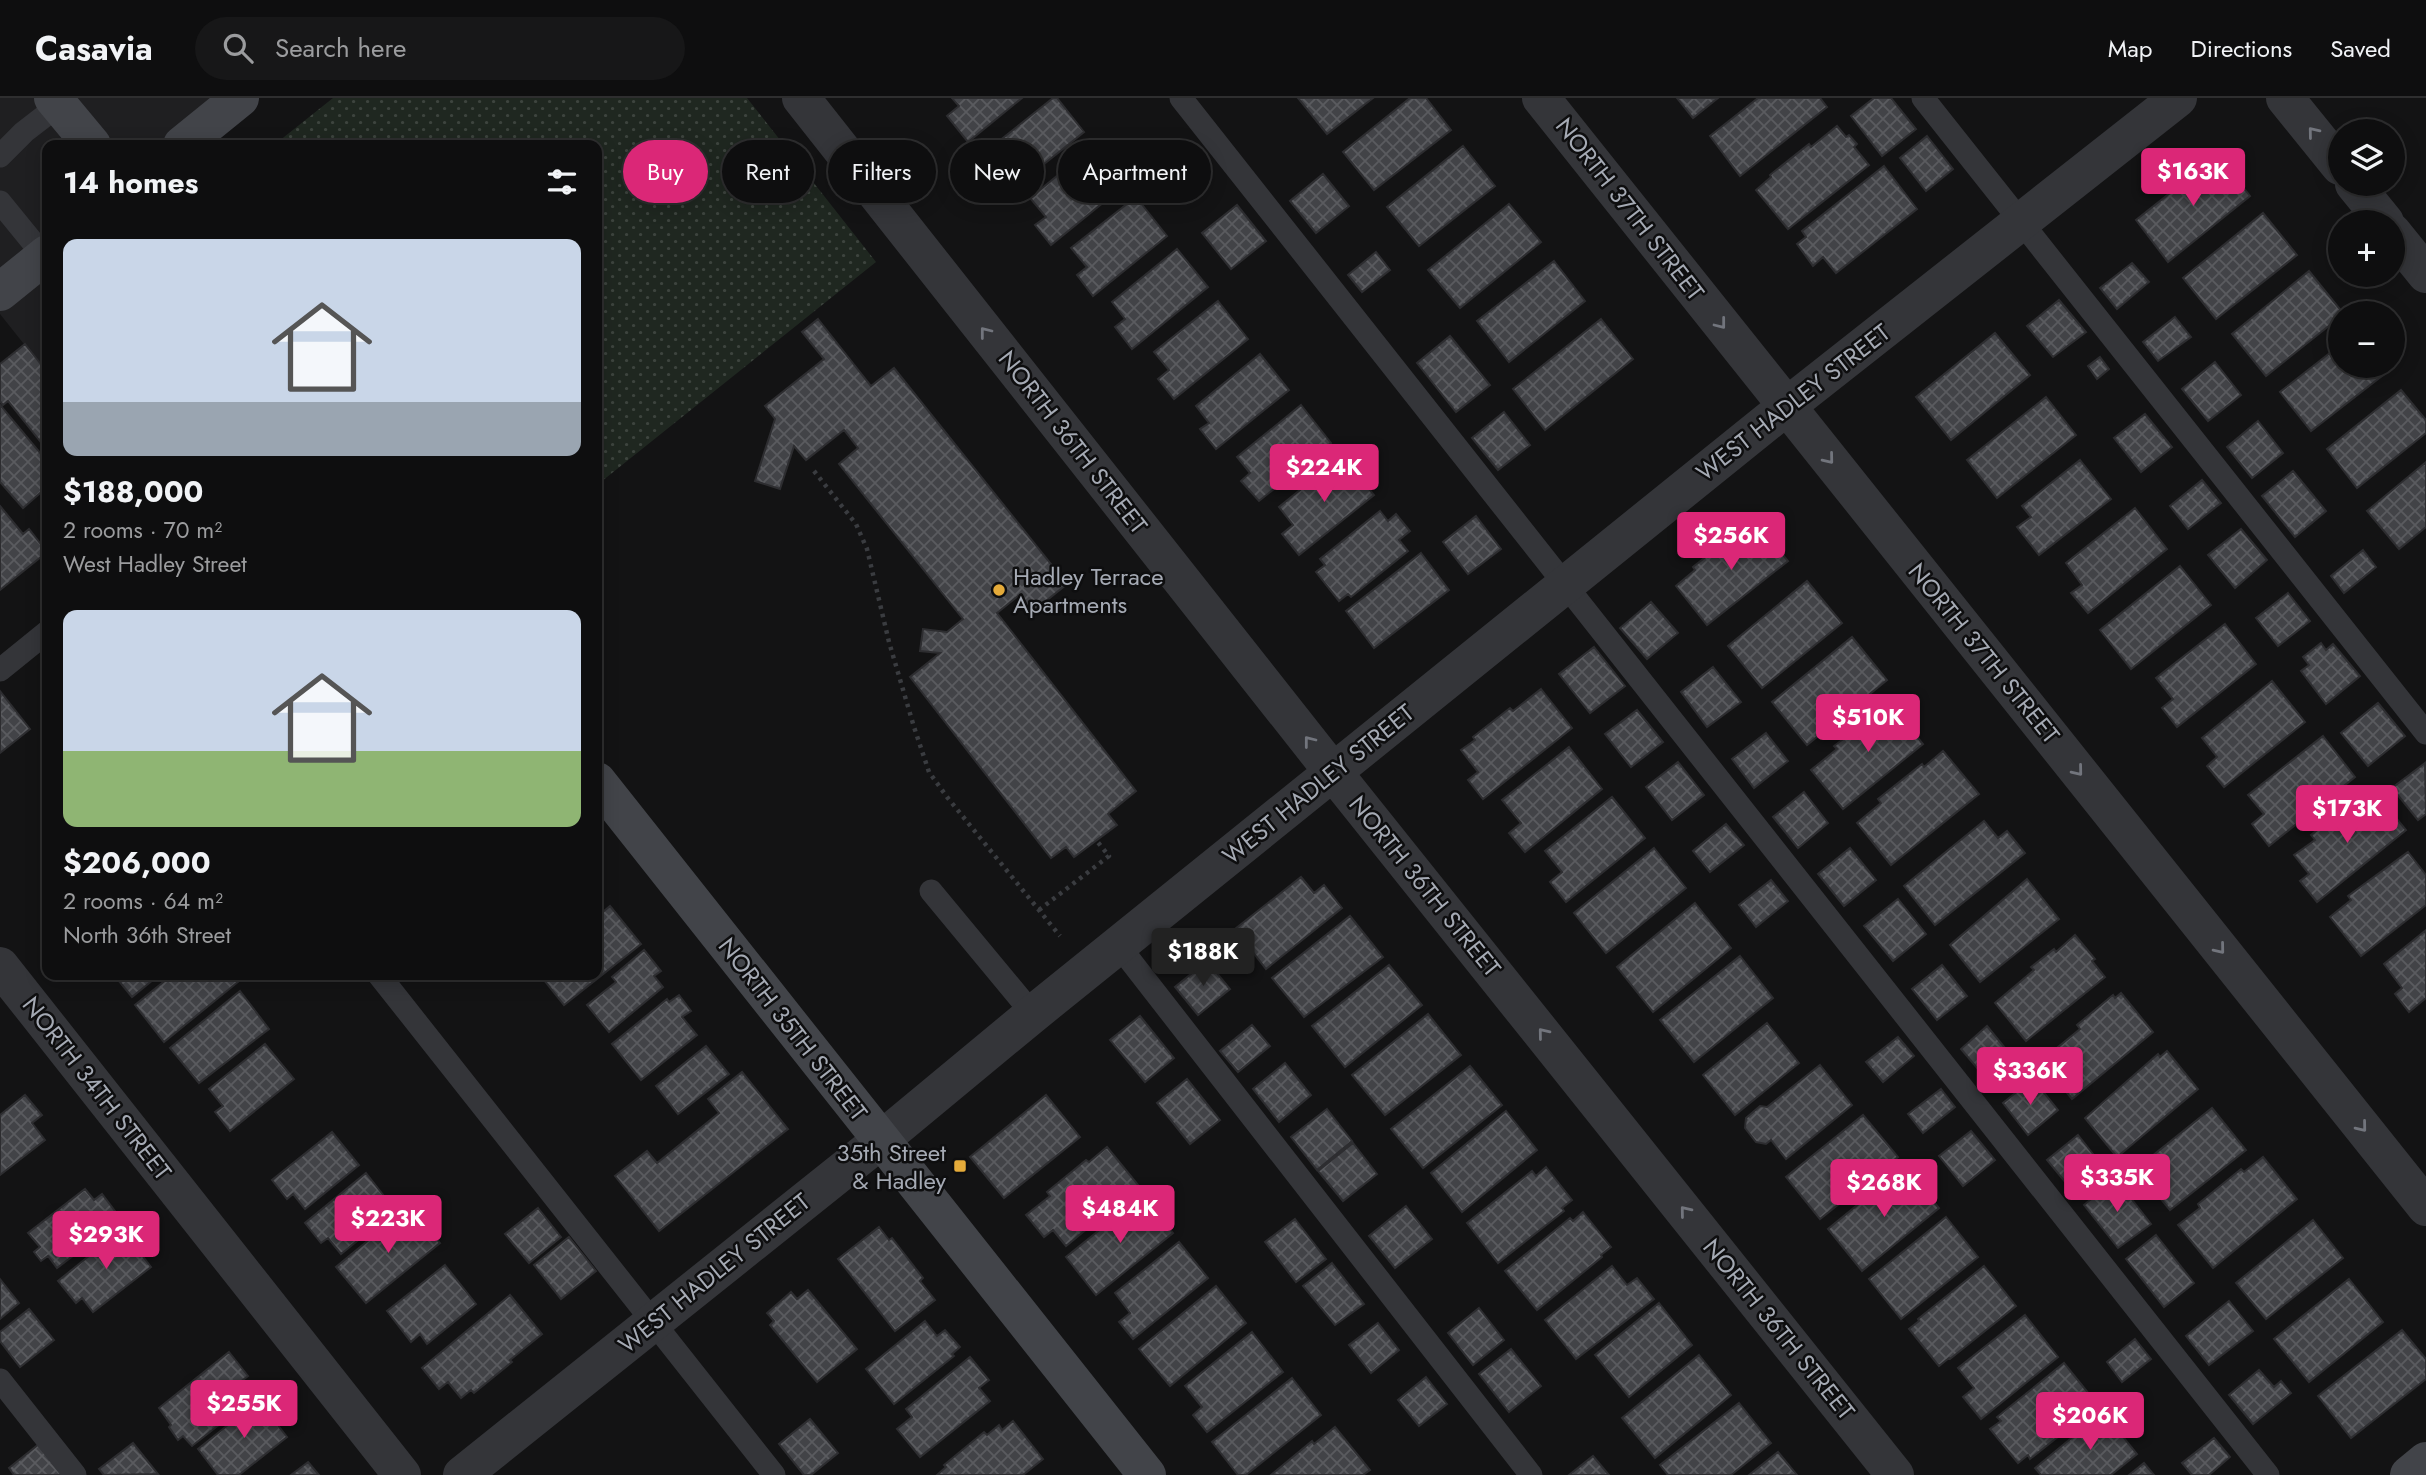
<!DOCTYPE html>
<meta charset="utf-8">
<style>
:root{--surface:#0e0e0f;--page:#171718;--text:#f1f3f6;--muted:#9b9c9e;--line:#2e2e2f;--accent:#db2777}
body{margin:0;font-family:Jost,sans-serif;background:var(--page);color:var(--text);height:100vh;display:flex;flex-direction:column;font-size:26px;white-space:nowrap}
*{box-sizing:border-box;margin:0}
p{font-size:23px;color:var(--muted)}
.icon{flex:none;width:38px;height:38px;fill:none;stroke:currentColor;stroke-width:2;stroke-linecap:round;stroke-linejoin:round}
.map{position:relative;flex:1;overflow:hidden}
.sheet{position:absolute;left:42px;top:42px;width:560px;height:840px;display:flex;flex-direction:column;background:var(--surface);border-radius:14px;box-shadow:0 4px 18px #0003,0 0 0 2px var(--line)}
.sheet>*{flex:none}
.guide{position:absolute;left:623px;top:42px;width:665px;height:63px;display:flex;gap:14px}
.buttons{position:absolute;left:2328px;top:21px;display:grid;gap:14px}
.buttons a{display:grid;place-items:center;width:77px;height:77px;border-radius:50%;background:var(--surface);box-shadow:0 4px 18px #0003,0 0 0 2px var(--line);font-size:35px}
.price{position:absolute;translate:-50% -60px;padding:0 16px;border-radius:7px;background:var(--accent);color:#fff;font-size:23px;line-height:46px;filter:drop-shadow(0 2px 4px #0008)}
.price::after{content:'';position:absolute;left:50%;top:42px;width:21px;height:16px;margin-left:-10px;background:inherit;clip-path:polygon(0 0,100% 0,50% 100%)}
.price.active{background:#222;color:#fff}
ul{padding:0;list-style:none}
li{display:grid;align-content:center;gap:14px;height:371px;padding:0 21px}
li span{display:grid;place-items:center;height:217px;border-radius:14px;color:#555}
li>.icon{margin-inline-start:auto}
span .icon{width:126px;height:126px;fill:#fffc;stroke-width:1}
li b{font-size:30px}
h2{display:flex;justify-content:space-between;align-items:center;height:84px;padding:0 21px;font-size:30px}
.tag{padding:0 24px;border-radius:32px;background:var(--surface);box-shadow:0 4px 18px #0003,0 0 0 2px var(--line);font-size:24px;line-height:63px}
.tag.active{background:var(--accent);color:#fff}
header{display:flex;align-items:center;gap:42px;box-sizing:border-box;height:98px;padding:0 35px;background:var(--surface);border-bottom:2px solid var(--line)}
header strong{font-size:33px}
nav{display:flex;gap:38px;margin-inline-start:auto;font-size:24px}
.search{width:490px;height:63px;background:var(--page);display:flex;align-items:center;gap:18px;box-sizing:border-box;padding:0 24px;border-radius:38px;color:var(--muted);font-size:26px}
.map>svg:first-child{display:block}
.built{fill:#1f1f21}
.grass{fill:url(#grass-dots)}
.building{fill:url(#building-cross-hatch);stroke:#2d2d30;stroke-width:2}
.lines{fill:none;stroke-linecap:round;stroke-linejoin:round}
.path{stroke:#3a3c40;stroke-width:4.5;stroke-dasharray:3.5 5;stroke-linecap:butt}
.lane{stroke:#343539;stroke-width:23}
.street{stroke:#343539;stroke-width:38}
.secondary{stroke:#424449;stroke-width:38}
.oneway{stroke:#72757d}
.poi-dot{fill:#e5ab3a;stroke:#0e0e0f;stroke-width:2.5}
.labels{text-anchor:middle;dominant-baseline:central;stroke-width:5;stroke-linejoin:round;paint-order:stroke}
.street-label{font-size:24px;fill:#a5aab4;stroke:#0e0e0f}
.poi-label{font-size:24px;fill:#a5aab4;stroke:#0e0e0f;text-anchor:start}
</style>
<header>
<strong>Casavia</strong>
<div class="search"><svg class="icon" aria-label="search" viewBox="0 0 24 24"><circle cx="10" cy="10" r="6"/><path d="M15 15l6 6"/></svg>Search here</div>
<nav><a>Map</a><a>Directions</a><a>Saved</a></nav>
</header>
<div class="map">
<svg width="2426" height="1377" viewBox="0 0 2426 1377">
<defs>
<pattern id="grass-dots" width="8" height="8" patternUnits="userSpaceOnUse" patternTransform="scale(1.75)"><rect width="8" height="8" fill="#1f2720"/><path d="M2 2h.1M6 6h.1" fill="none" stroke="#3d443e" stroke-width="1.8" stroke-linecap="round"/></pattern>
<pattern id="building-cross-hatch" width="8" height="8" patternUnits="userSpaceOnUse" patternTransform="scale(1.75)"><rect width="8" height="8" fill="#424347"/><path d="M0 0l8 8M0 8l8-8" fill="none" stroke="#5a5b5f"/></pattern>
</defs>
<rect width="100%" height="100%" fill="#131314"/>
<path class="built" d="M0 0H240L182 47H47V275L0 216Z"/>
<path class="grass" d="M333 0H747L876 164 597 387V47H274Z"/>
<path class="building" d="M952 0H1022L968 44 947 18 959 8Z
M1053 0H1057L1084 34 1008 95 979 59Z
M1298 0H1373L1327 36Z
M1410 0H1426L1451 32 1374 92 1343 54Z
M1677 0H1718L1693 20Z
M1758 0H1820L1827 9 1740 78 1710 38Z
M1874 0H1891L1916 31 1882 58 1851 18Z
M1837 28 1846 39 1849 37 1857 46 1854 49 1869 67 1788 131 1756 92 1771 79 1770 77 1809 46 1811 49Z
M1927 38 1953 71 1926 93 1900 60Z
M1095 47 1126 86 1051 147 1035 127 1046 119 1030 100Z
M1463 48 1495 88 1419 148 1387 109Z
M2218 57 2250 98 2168 164 2136 122Z
M1884 68 1917 111 1836 175 1823 159 1813 168 1797 146 1806 139 1802 133Z
M1323 76 1349 108 1316 135 1290 103Z
M1136 99 1167 138 1093 198 1077 177 1087 169 1071 150Z
M1509 106 1541 144 1460 210 1428 172Z
M1237 107 1266 143 1231 171 1202 135Z
M2263 115 2297 157 2216 221 2183 180Z
M1177 151 1208 189 1132 251 1115 229 1125 221 1112 204Z
M1376 154 1390 172 1362 194 1348 177Z
M1554 163 1585 203 1509 264 1477 223Z
M2132 165 2149 184 2117 211 2100 190Z
M2309 173 2343 215H2340V219L2266 278 2232 236Z
M2059 202 2086 234 2053 259 2027 228Z
M1218 203 1248 241 1174 301 1158 281 1169 272 1154 254Z
M2175 219 2191 239 2158 263 2143 244Z
M818 221 871 288 894 270 1067 486 1031 515 1018 498 997 515 1136 693 1108 716 1117 727 1074 759 1066 749 1051 760 910 579 940 555 920 553 923 531 947 534 963 521 839 366 858 350 844 332 806 362 794 348 780 391 755 383 775 321 765 308 824 261 802 234Z
M1601 221 1633 261 1545 332 1513 291Z
M1995 235 2030 277 1951 342 1916 299Z
M1450 238 1490 287 1456 314 1417 265Z
M25 246 47 274V352L8 303 3 307 0 303V266Z
M2340 247V268H2382L2387 274 2311 333 2280 294Z
M1260 256 1289 292 1216 351 1200 331 1209 325 1196 308Z
M2100 259 2109 271 2097 281 2088 268Z
M2215 264 2241 297 2208 323 2182 291Z
M2401 292 2426 322V335L2357 390 2327 351Z
M2046 299 2076 337 1997 400 1967 362Z
M0 307 47 363V389L23 410 0 384Z
M1301 307 1331 345 1259 403 1241 383 1250 375 1237 359Z
M1504 314 1530 347 1498 372 1472 340Z
M2145 316 2172 349 2141 374 2114 340Z
M2258 323 2283 355 2252 380 2227 349Z
M1342 358 1374 397 1299 457 1282 436 1293 427 1279 409Z
M2080 362 2111 401 2039 457 2017 429 2031 419 2022 408Z
M2426 364V429L2399 451 2367 413Z
M2293 373 2326 413 2295 439 2262 398Z
M2202 382 2221 405 2188 431 2170 408Z
M0 408 23 436 29 431 47 454 0 492Z
M2135 410 2167 451 2088 515 2071 495 2082 487 2066 465Z
M1380 413 1388 423 1396 416 1410 433 1399 442 1408 453 1351 499 1348 496 1339 503 1316 474 1325 467 1320 461Z
M1476 418 1501 451 1468 476 1443 444Z
M1756 424 1788 463 1707 527 1676 488 1695 472 1693 469 1737 434 1739 437Z
M2241 431 2267 462 2235 490 2208 457Z
M2363 452 2376 469 2344 495 2331 478Z
M1421 455 1449 492 1374 550 1346 513Z
M2180 468 2211 507 2131 571 2100 532Z
M1807 483 1842 525 1762 590 1728 548Z
M2288 495 2310 523 2278 548 2256 520Z
M1651 504 1678 535 1647 561 1620 530Z
M2225 526 2256 566 2177 629 2162 610 2173 601 2156 580Z
M1852 539 1887 582 1807 647 1772 604Z
M2321 545 2326 552 2333 546 2360 578 2326 606 2301 573 2309 567 2303 559Z
M1594 549 1625 588 1590 615 1559 576Z
M1713 569 1741 604 1707 629 1681 594Z
M2272 583 2305 624 2224 689 2207 668 2217 659 2202 640Z
M1541 591 1572 630 1483 701 1468 682 1478 674 1461 652 1475 642 1473 639 1510 610 1513 613Z
M0 593 30 631 0 655Z
M1898 599 1914 618 1906 625 1923 646 1843 711 1811 672 1837 651 1834 648Z
M2378 605 2405 638 2368 668 2341 635Z
M1637 612 1663 644 1631 669 1605 636Z
M1766 635 1788 663 1754 690 1732 661Z
M2323 638 2355 679 2269 748 2252 726 2264 716 2248 697Z
M1569 649 1602 691 1525 754 1509 735 1521 725 1502 702Z
M1943 653 1979 696 1891 767 1857 725 1881 705 1878 701 1922 666 1924 669Z
M1678 664 1704 697 1672 722 1646 689Z
M2425 665 2426 716 2418 722 2392 690Z
M2374 693 2406 732 2317 804 2300 783 2309 776 2294 757 2315 742 2311 737 2333 720 2336 724Z
M1804 694 1828 725 1798 750 1773 719Z
M1612 699 1645 740 1566 804 1550 784 1562 774 1545 753Z
M1984 723 1998 740 2007 733 2025 755 1935 827 1904 788Z
M1726 726 1744 747 1710 774 1693 753Z
M1654 750 1686 790 1606 855 1574 815Z
M1850 750 1876 782 1844 808 1818 776Z
M2408 754 2426 777V807L2361 858 2330 819 2351 802 2348 798Z
M1301 779 1314 795 1324 787 1342 810 1266 871 1235 831Z
M2027 781 2059 821 1980 884 1950 847Z
M1771 782 1788 803 1756 829 1739 807Z
M1898 801 1926 836 1893 863 1864 828Z
M1695 805 1731 850 1653 914 1617 869Z
M610 808 641 846 564 907 540 877H597V819Z
M1350 818 1383 859 1304 919 1272 880Z
M2426 832V900L2409 914 2395 896 2402 890 2384 866Z
M2075 837 2095 861 2092 863 2105 879 2026 943 1995 905 2034 872 2031 869 2054 851 2056 854Z
M644 852 661 873 654 878 663 889 609 934 587 907 616 884 612 879Z
M1740 858 1773 900 1694 964 1660 922Z
M1207 863 1230 891 1198 917 1175 889Z
M1389 867 1422 907 1345 969 1312 928Z
M1942 867 1967 898 1937 922 1912 891Z
M114 877H159L132 899Z
M172 877H243L244 879 164 944 135 907Z
M240 893 269 931 199 985 170 950Z
M2121 895 2153 934 2072 1001 2041 963 2080 931 2077 927 2113 897 2115 900Z
M679 897 691 913 682 919 697 937 641 982 612 946 667 901 669 904Z
M1428 916 1461 957 1385 1017 1352 977Z
M1140 918 1174 960 1145 984 1110 942Z
M1767 925 1799 965 1735 1017 1703 977Z
M1252 927 1270 948 1238 974 1220 953Z
M1987 928 2010 956 1984 978 1961 951Z
M1898 939 1914 958 1883 984 1866 964Z
M265 946 294 981 230 1033 215 1014 223 1008 209 991Z
M706 948 729 976 678 1016 656 988Z
M2167 953 2198 991 2117 1059 2085 1020 2158 956 2160 959Z
M1285 965 1311 997 1279 1024 1253 991Z
M1820 967 1852 1007 1786 1061 1771 1042 1766 1046 1756 1044 1745 1030 1746 1020 1760 1008 1767 1009Z
M1470 968 1502 1007 1423 1070 1391 1031Z
M742 974 788 1031 659 1133 615 1078 647 1053 657 1065 719 1015 708 1001Z
M1187 981 1220 1022 1190 1046 1157 1005Z
M2033 981 2058 1012 2028 1037 2003 1005Z
M1941 991 1955 1009 1923 1035 1908 1016Z
M25 997 42 1017 32 1025 45 1042 0 1077V1017Z
M1046 997 1080 1039 1004 1100 970 1059Z
M2212 1010 2246 1052 2170 1112 2136 1071Z
M1327 1011 1352 1043 1317 1072 1291 1039Z
M1506 1013 1537 1052 1462 1114 1431 1075Z
M1863 1017 1898 1059 1820 1121 1786 1079Z
M1971 1033 1995 1062 1963 1088 1939 1058Z
M332 1034 359 1067 305 1111 293 1096 287 1101 272 1082Z
M2078 1037 2101 1066 2071 1091 2047 1062Z
M1353 1045 1377 1076 1343 1103 1318 1073Z
M1107 1049 1139 1088 1066 1148 1053 1132 1044 1139 1026 1117 1050 1098 1047 1094 1086 1062 1089 1064Z
M2263 1059 2297 1101 2213 1170 2178 1127 2200 1110 2198 1106 2241 1071 2244 1074Z
M1905 1068 1939 1110 1862 1173 1828 1131Z
M1546 1069 1572 1102 1562 1110 1564 1113 1498 1165 1467 1125 1532 1073 1536 1078Z
M366 1075 395 1112 341 1156 328 1140 321 1145 305 1125Z
M2116 1081 2151 1126 2118 1150 2084 1107Z
M85 1091 94 1102 102 1096 121 1121 57 1170 48 1158 41 1163 34 1154 40 1149 28 1135Z
M1143 1097 1173 1135 1096 1197 1066 1159Z
M410 1108 440 1145 366 1205 336 1169Z
M1406 1108 1432 1141 1395 1170 1369 1138Z
M538 1110 561 1139 529 1165 505 1136Z
M1583 1114 1611 1149 1601 1157 1602 1159 1537 1212 1505 1173 1570 1120 1573 1123Z
M1946 1119 1978 1159 1901 1221 1869 1181Z
M1295 1121 1326 1161 1296 1184 1265 1144Z
M2313 1122 2343 1160 2266 1221 2236 1185Z
M126 1128 139 1145 135 1148 151 1169 93 1214 82 1200 76 1205 58 1183Z
M879 1129 889 1142 892 1140 923 1180 920 1183 935 1202 895 1233 838 1161Z
M2156 1137 2194 1185 2164 1209 2126 1161Z
M569 1139 596 1173 561 1201 534 1167Z
M1179 1144 1208 1180 1133 1241 1119 1224 1130 1215 1115 1195Z
M1332 1165 1364 1206 1335 1227 1303 1188Z
M445 1167 476 1206 427 1246 420 1236 411 1244 387 1213Z
M1612 1168 1627 1187 1637 1180 1654 1201 1576 1261 1545 1222Z
M1984 1168 2016 1208 1950 1261 1949 1260 1939 1268 1909 1231 1919 1223 1918 1221Z
M0 1181 19 1205 0 1221Z
M2349 1181 2383 1224 2309 1284 2274 1241Z
M1216 1188 1246 1225 1170 1288 1139 1251Z
M808 1192 857 1251 817 1284 770 1227 774 1223 767 1215 791 1194 797 1201Z
M510 1197 542 1236 510 1262 512 1264 474 1295 471 1292 461 1300 448 1284 439 1291 422 1270Z
M2229 1203 2253 1233 2209 1267 2186 1238Z
M1659 1205 1692 1247 1629 1299 1595 1257Z
M1479 1210 1504 1242 1473 1267 1448 1235Z
M29 1211 54 1242 20 1269 0 1243V1234Z
M2025 1217 2058 1259 1981 1321 1963 1299 1974 1290 1958 1270Z
M925 1223 937 1238 945 1232 960 1249 952 1256 954 1258 894 1306 866 1271Z
M1378 1225 1399 1252 1371 1275 1349 1247Z
M2402 1232 2426 1261V1281L2351 1340 2318 1298Z
M1252 1234 1283 1274 1207 1334 1193 1317 1202 1309 1185 1288Z
M2135 1241 2151 1261 2122 1284 2107 1264Z
M1511 1251 1541 1288 1509 1314 1479 1276Z
M229 1254 248 1278 239 1285 252 1301 192 1348 183 1338 178 1342 169 1329 171 1327 159 1310Z
M1699 1257 1731 1297 1655 1360 1622 1320Z
M970 1259 989 1282 979 1290 990 1303 920 1359 897 1331 912 1319 906 1311Z
M2064 1265 2098 1307 2030 1361 2028 1357 2018 1365 1990 1331 2001 1323 1997 1319Z
M2259 1272 2274 1289 2281 1283 2291 1295 2253 1326 2229 1297Z
M1426 1279 1447 1306 1419 1328 1398 1302Z
M1292 1280 1321 1317 1246 1377H1238L1212 1344Z
M264 1298 282 1321 277 1326 287 1339 239 1377H218L198 1351Z
M1739 1305 1771 1345 1731 1377H1668L1660 1367Z
M2103 1314 2137 1356 2111 1377H2041L2035 1370Z
M810 1321 838 1355 811 1377H804L779 1346Z
M1013 1323 1043 1361 1023 1377H937L946 1369 944 1367 984 1334 987 1337 999 1327 1002 1332Z
M1335 1329 1370 1372 1363 1377H1271L1312 1343 1314 1346Z
M2214 1340 2230 1359 2209 1377H2192L2182 1365Z
M133 1345 158 1376 104 1377 99 1371Z
M39 1346 64 1377H14L9 1370Z
M1778 1354 1797 1377H1749Z
M1593 1358 1609 1377H1569Z
M308 1364 319 1377H291Z
M2144 1365 2154 1377H2129Z"/>
<g class="lines">
<path class="path" d="M814 373 856 426 867 451 889 544 914 629 929 674 947 699 1060 838
M1039 812 1109 758 1096 742"/>
<path class="lane" d="M1181 0 2268 1377
M1923 0 2426 635
M0 58 24 34 59 7
M0 104 44 158
M0 572 47 534
M931 793 1033 916
M1119 848 1531 1377
M379 877 774 1377
M0 1282 75 1377"/>
<path class="street" d="M801 0 1333 674 1895 1377
M1541 0 2426 1109
M2285 0 2340 68
M2354 86 2385 124
M2392 134 2426 176
M0 868 402 1377
M462 1377 881 1042 1033 916 1787 308 2178 0"/>
<path class="secondary" d="M53 0 92 47
M182 47 240 0
M0 194 47 156
M597 683 1147 1377
M2409 1377 2426 1363"/>
</g>
<defs><path id="oneway-chevron" d="M-2-3.5L2.5 0L-2 3.5" fill="none" stroke-width="1.6" stroke-linecap="round" stroke-linejoin="round" transform="scale(1.75)"/></defs>
<g class="oneway">
<use href="#oneway-chevron" transform="translate(2313 34) rotate(-129)"/>
<use href="#oneway-chevron" transform="translate(1721 226) rotate(52)"/>
<use href="#oneway-chevron" transform="translate(985 234) rotate(-128)"/>
<use href="#oneway-chevron" transform="translate(1829 361) rotate(51)"/>
<use href="#oneway-chevron" transform="translate(1309 643) rotate(-128)"/>
<use href="#oneway-chevron" transform="translate(2078 673) rotate(51)"/>
<use href="#oneway-chevron" transform="translate(2220 851) rotate(51)"/>
<use href="#oneway-chevron" transform="translate(1543 935) rotate(-129)"/>
<use href="#oneway-chevron" transform="translate(2362 1029) rotate(51)"/>
<use href="#oneway-chevron" transform="translate(1685 1113) rotate(-129)"/>
</g>
<g class="poi-dot">
<circle cx="999" cy="492" r="7"/>
<rect x="953" y="1061" width="14" height="14" rx="3.5"/>
</g>
<g class="labels">
<g class="street-label">
<text transform="translate(1630 111) rotate(52)">NORTH 37TH STREET</text>
<text transform="translate(1793 304) rotate(-38)">WEST HADLEY STREET</text>
<text transform="translate(1073 344) rotate(52)">NORTH 36TH STREET</text>
<text transform="translate(1984 555) rotate(51)">NORTH 37TH STREET</text>
<text transform="translate(1318 686) rotate(-39)">WEST HADLEY STREET</text>
<text transform="translate(1425 788) rotate(51)">NORTH 36TH STREET</text>
<text transform="translate(793 931) rotate(52)">NORTH 35TH STREET</text>
<text transform="translate(97 990) rotate(52)">NORTH 34TH STREET</text>
<text transform="translate(714 1175) rotate(-39)">WEST HADLEY STREET</text>
<text transform="translate(1779 1231) rotate(51)">NORTH 36TH STREET</text>
</g>
<g class="poi-label">
<text x="1013" y="478">Hadley Terrace<tspan x="1013" dy="28">Apartments</tspan></text>
<text x="946" y="1054" text-anchor="end">35th Street<tspan x="946" dy="28">&amp; Hadley</tspan></text>
</g>
</g>
</svg>
<div class="buttons">
<a><svg class="icon" aria-label="layers" viewBox="0 0 24 24"><path d="M12 4l9 5-9 5-9-5zM3 14l9 5 9-5"/></svg></a>
<a>+</a>
<a>−</a>
</div>
<b class="price" style="left:2193px;top:110px">$163K</b>
<b class="price" style="left:1324px;top:406px">$224K</b>
<b class="price" style="left:1731px;top:474px">$256K</b>
<b class="price" style="left:1868px;top:656px">$510K</b>
<b class="price" style="left:2347px;top:747px">$173K</b>
<b class="price active" style="left:1203px;top:890px">$188K</b>
<b class="price" style="left:2030px;top:1009px">$336K</b>
<b class="price" style="left:2117px;top:1116px">$335K</b>
<b class="price" style="left:1884px;top:1121px">$268K</b>
<b class="price" style="left:1120px;top:1147px">$484K</b>
<b class="price" style="left:388px;top:1157px">$223K</b>
<b class="price" style="left:106px;top:1173px">$293K</b>
<b class="price" style="left:244px;top:1342px">$255K</b>
<b class="price" style="left:2090px;top:1354px">$206K</b>
<div class="guide">
<a class="tag active">Buy</a>
<a class="tag">Rent</a>
<a class="tag">Filters</a>
<a class="tag">New</a>
<a class="tag">Apartment</a>
</div>
<section class="sheet">
<h2>14 homes<svg class="icon" aria-label="filters" viewBox="0 0 24 24"><path d="M4 7h16M4 17h16"/><circle cx="9" cy="7" r="2"/><circle cx="15" cy="17" r="2"/></svg></h2>
<ul>
<li><span style="background:linear-gradient(#c9d6e8 75%,#9aa5b1 0)"><svg class="icon" aria-label="home" viewBox="0 0 24 24"><path d="M3 11l9-7 9 7M6 9v11h12V9"/></svg></span><div><b>$188,000</b><p>2 rooms · 70 m²</p><p>West Hadley Street</p></div></li>
<li><span style="background:linear-gradient(#c9d6e8 65%,#8fb573 0)"><svg class="icon" aria-label="home" viewBox="0 0 24 24"><path d="M3 11l9-7 9 7M6 9v11h12V9"/></svg></span><div><b>$206,000</b><p>2 rooms · 64 m²</p><p>North 36th Street</p></div></li>
</ul>
</section>
</div>
